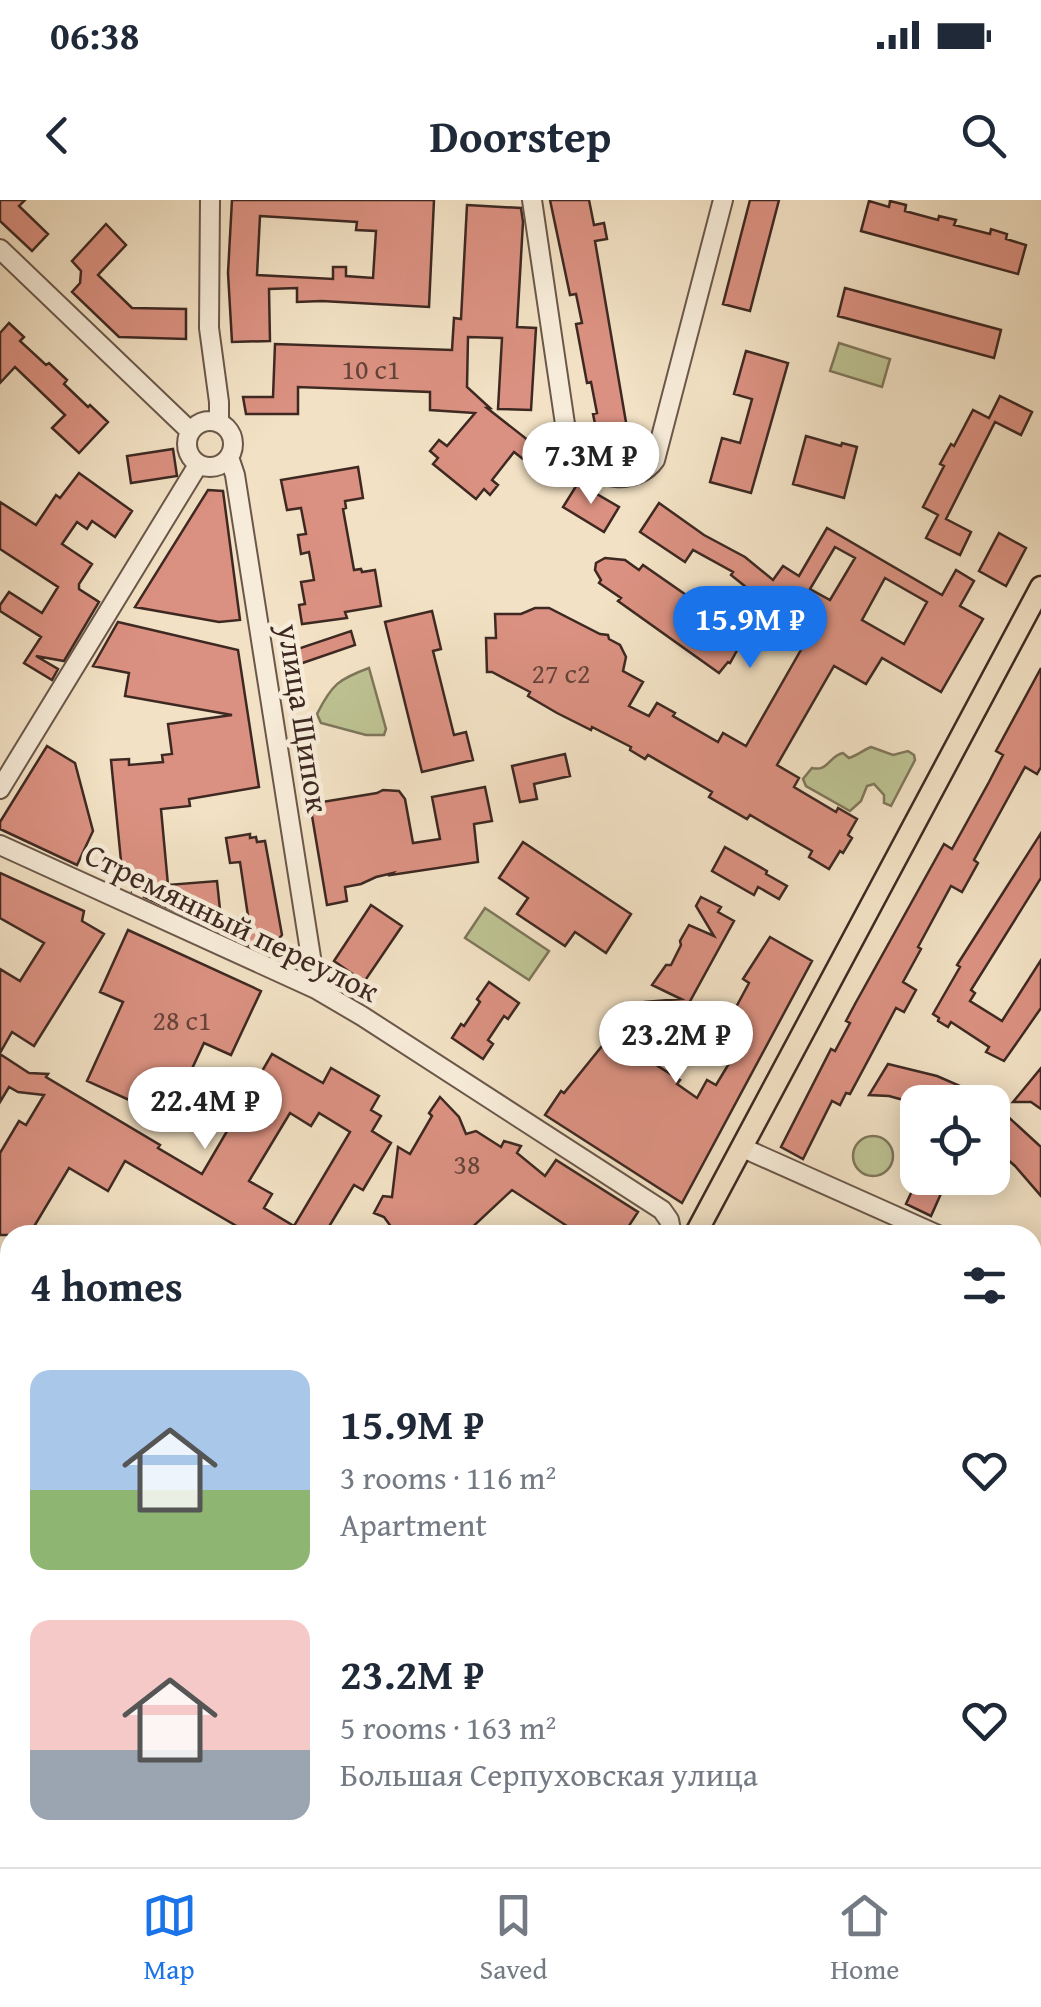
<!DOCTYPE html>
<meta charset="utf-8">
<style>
:root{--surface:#fff;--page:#f6f6f7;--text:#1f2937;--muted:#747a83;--line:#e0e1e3;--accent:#1a73e8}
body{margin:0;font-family:"Gentium Book Plus",serif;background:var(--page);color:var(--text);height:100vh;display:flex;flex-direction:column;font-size:38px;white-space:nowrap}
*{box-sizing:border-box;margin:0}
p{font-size:32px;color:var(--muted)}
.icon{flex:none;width:55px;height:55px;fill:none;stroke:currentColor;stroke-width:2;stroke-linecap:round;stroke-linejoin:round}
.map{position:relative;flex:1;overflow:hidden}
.sheet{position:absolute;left:0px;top:1025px;width:1042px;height:642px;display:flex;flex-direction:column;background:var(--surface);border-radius:30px 30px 0 0;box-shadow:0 5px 25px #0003}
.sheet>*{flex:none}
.tools{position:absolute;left:900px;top:885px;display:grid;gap:20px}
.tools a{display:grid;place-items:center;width:110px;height:110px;border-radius:20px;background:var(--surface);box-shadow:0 5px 25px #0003;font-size:50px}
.price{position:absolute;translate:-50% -85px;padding:0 22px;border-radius:35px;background:#fff;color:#222;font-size:32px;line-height:65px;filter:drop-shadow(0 2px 5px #0008)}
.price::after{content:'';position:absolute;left:50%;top:60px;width:30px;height:22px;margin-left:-15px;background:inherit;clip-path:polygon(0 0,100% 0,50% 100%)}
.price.active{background:var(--accent);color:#fff}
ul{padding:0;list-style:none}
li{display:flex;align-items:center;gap:30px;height:250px;padding:0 30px}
li span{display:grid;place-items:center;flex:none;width:280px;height:200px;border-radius:20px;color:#555}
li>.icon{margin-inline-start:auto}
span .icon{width:120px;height:120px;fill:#fffc;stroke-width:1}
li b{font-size:42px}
h2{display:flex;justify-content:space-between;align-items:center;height:120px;padding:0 30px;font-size:42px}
.status{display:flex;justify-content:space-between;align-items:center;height:70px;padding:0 50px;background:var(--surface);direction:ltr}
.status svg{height:28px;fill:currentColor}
header{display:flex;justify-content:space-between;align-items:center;height:130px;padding:0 30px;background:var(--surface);font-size:45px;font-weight:700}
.tab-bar{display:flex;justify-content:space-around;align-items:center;height:140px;border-top:2px solid var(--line);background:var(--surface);font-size:28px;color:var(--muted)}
.tab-bar a{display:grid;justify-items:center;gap:5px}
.tab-bar .active{color:var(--accent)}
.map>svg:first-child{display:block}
.green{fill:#bdc292;stroke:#7e765a;stroke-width:2.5}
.building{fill:#db9181;stroke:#3e2922;stroke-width:2.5;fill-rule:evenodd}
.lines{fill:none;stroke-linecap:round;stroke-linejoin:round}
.major-tunnel{stroke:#cebca4;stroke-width:20;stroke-dasharray:20 10;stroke-linecap:butt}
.minor-casing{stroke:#6b574a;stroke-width:22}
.major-casing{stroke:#3e2922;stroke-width:25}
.minor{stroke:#f7ecd9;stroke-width:18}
.major{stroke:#f2e1c4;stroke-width:20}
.labels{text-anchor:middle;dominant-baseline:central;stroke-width:9;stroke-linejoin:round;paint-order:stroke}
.number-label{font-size:28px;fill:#65433a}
.street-label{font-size:32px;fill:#3e2922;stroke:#f7ecd9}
</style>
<div class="status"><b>06:38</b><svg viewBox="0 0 49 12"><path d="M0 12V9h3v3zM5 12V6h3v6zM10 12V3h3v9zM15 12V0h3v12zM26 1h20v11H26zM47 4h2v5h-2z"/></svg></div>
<header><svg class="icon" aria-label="back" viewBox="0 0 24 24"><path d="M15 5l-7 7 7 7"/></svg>Doorstep<svg class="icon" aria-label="search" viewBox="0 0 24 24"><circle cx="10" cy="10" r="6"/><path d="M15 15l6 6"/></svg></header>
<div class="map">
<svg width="1041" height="1667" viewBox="0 0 1041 1667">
<rect width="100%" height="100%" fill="#f2e1c4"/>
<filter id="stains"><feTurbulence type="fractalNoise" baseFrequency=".002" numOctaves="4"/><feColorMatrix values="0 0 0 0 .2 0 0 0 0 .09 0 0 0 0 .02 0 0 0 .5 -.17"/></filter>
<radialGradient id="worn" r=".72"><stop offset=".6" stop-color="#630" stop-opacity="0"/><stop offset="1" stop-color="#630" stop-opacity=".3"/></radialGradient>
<path class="green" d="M839 143 890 159 882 187 830 171Z
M369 468 386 529 384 535H366L321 523 317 514C332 484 339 479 369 468Z
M871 547 893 555 908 551 914 555 915 560 891 606 884 603V595L874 584 867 586 861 601 850 611 806 586 803 579 812 568C828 572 829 556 843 553L849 558C858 555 863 550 871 547Z
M485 708 549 751 529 780 465 738Z
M853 956a20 20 0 1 1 40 0a20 20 0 1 1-40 0Z"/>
<path class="building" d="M0 0H25L19 6 48 34 32 51 0 21Z
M232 0H434L429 107 322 101 297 102V88L269 89 270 141 232 142 228 73ZM260 16 357 22 356 30 376 31 373 78 346 76V67H333V79L257 75Z
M550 0H589L594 25 604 23 607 39 595 41 628 234 598 239 593 214 597 213 591 182 587 183 576 124 582 123 576 94 570 95Z
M750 0H779L750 111 723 104Z
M869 1 889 7 890 1 906 5 905 11 938 20 939 16 956 20 954 25 990 34 991 29 1007 34 1006 39 1026 45 1018 74 861 31Z
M467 5 521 8 523 22 517 127 536 128 531 210 498 209 502 138 468 137 467 187 490 208H487L552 259 541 273 514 252 492 280 498 285 490 295 484 289 476 299 433 264 438 258 430 251 439 240 447 246 475 213 430 210V192L298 187V214H246L243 197H273L275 144 452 150 454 118 461 119Z
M106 24 126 45 98 75 132 108 186 109V139L119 137 72 92 80 83 81 71 72 61Z
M845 88 1001 130 994 158 838 116Z
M9 123 24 137 20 141 46 165 49 163 67 180 64 184 88 207 90 205 108 222 79 253 52 228 65 215 15 167 0 183V133Z
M746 151 788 163 751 293 710 282 722 238 740 243 752 199 734 194Z
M1000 196 1032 212 1021 235 995 222 946 319 971 332 960 355 926 338 938 315 923 307 944 266 940 264 951 244 954 246 973 210 989 218Z
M806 236 841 246 842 243 857 247 844 298 793 284Z
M173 249 177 276 131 283 127 256Z
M358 267 363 298 345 301 346 308 343 309 354 370 361 369 362 372 375 370 381 406 345 412 347 418 302 424 299 405 305 404 301 382 314 380 309 352 301 354 298 335 306 334 301 308 287 310 281 280Z
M79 273 132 311 115 337 92 321 87 329 77 322 62 344 92 364 79 384V389L99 402 64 461 36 456 58 469 52 480 24 463 41 437 0 411V405L9 392 42 413 58 387 0 349V302L36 325 56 295 60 298Z
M578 283 619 307 604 332 563 307Z
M208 290 223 291 240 420 219 422 135 407Z
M659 303 704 335 745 357 773 380 783 366 799 376 827 328 942 395 956 370 974 381 960 406 983 419 941 492 882 458 866 484 834 466 777 565 799 578 794 587 836 612 838 608 857 619 848 635 852 638 843 653 840 651 829 669 809 657 812 651 750 615 747 619 709 597 712 592 648 555 645 559 630 550 631 547 592 527 591 530 557 513 528 496 530 492 492 472H487L486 438H496L495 414H521L535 408H549L600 434 608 435 609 439 620 445 626 457 623 471 643 482 629 506 649 516 657 503 675 513 673 516 718 542 723 533 746 546 818 420 780 398 772 408 731 375 733 372 693 350 685 362 640 332ZM835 347 855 358 830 400 810 389ZM885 378 927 402 904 444 862 420Z
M999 333 1026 348 1006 386 979 371Z
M605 358 625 360 639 370 643 365 745 436 730 463 728 462 719 473 618 401 621 398 599 383 601 380 595 370 596 363Z
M432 411 441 449 433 451 454 535 466 532 473 560 422 572 385 422Z
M118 422 238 450 259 587 189 599 190 606 161 609 168 685 217 681 221 719 248 716 240 662 230 663 226 638 250 634V638L256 637 257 642 265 641 282 735 276 742 249 745 144 697 149 686 138 680 132 690 131 677 116 679 114 662 121 661 111 560 129 559V565L163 562 162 555 172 554 168 524 232 515 125 496 129 473 93 466Z
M351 431 355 445 288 468 284 443 296 441 298 449Z
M1041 468V567L1037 574 1025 567 974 660 978 663 962 692 951 686 918 747 921 749 903 782 916 790 904 812 896 808 850 894 846 893 840 905 832 901 803 959 781 947 831 849 835 851 850 823 846 821 855 804 944 644 952 649 989 582 1003 555 996 551Z
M47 546 75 563 93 631 77 665 0 629V622Z
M565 554 570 576 534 584 537 599 520 602 512 566Z
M485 587 492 621 474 624 478 662 391 675 393 673 376 677 361 684 345 687 347 701 327 705 310 604 377 593 383 590 399 591 405 599 413 643 440 639 432 597Z
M1041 633V678L971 790 975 793 970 801 1002 821 1041 760V808L1004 861 986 852 989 847 951 822 948 827 938 821 939 818 933 814 960 767 957 765Z
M523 642 631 714 606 753 575 732 565 746 517 714 528 698 499 678Z
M725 647 767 671 766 674 787 686 779 699 758 687 754 695 712 671Z
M0 673 84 711 82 721 104 734 34 846 12 832 0 853V769L20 781 44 743 0 718Z
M701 697 721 707 718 712 734 721 677 825 662 816 659 822 642 812 645 802 681 799 652 785 666 765H671L681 745 680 741 689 725 714 736 696 706Z
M371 705 402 726 364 782 334 761Z
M128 730 261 791 231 855 204 843 169 918 87 881 123 802 100 792Z
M770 737 812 761 682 1003 545 915 561 891 564 893 615 830 653 856 650 861 680 880 677 884 697 898 707 880 716 885 739 847 720 837 749 783 743 779Z
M489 782 519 803 508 819 504 816 488 840 493 844 483 859 452 838 461 824 464 826 480 802 477 799Z
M0 854 29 873 48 874 46 877 160 945 158 948 202 974 272 854 323 883 331 868 379 896 371 910 381 916 372 931 391 943 363 990 354 985 324 1035H252L125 961 108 991 69 968 29 1035H0V953L19 921 26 925 44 895 18 892 9 887 0 902ZM290 913 311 926 319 913 350 932 294 1026 264 1008 272 994 249 981Z
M888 864 937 876 974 892 990 902H918V904L889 896 869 895Z
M1041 868V909L1031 902H1013Z
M440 897 459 917 466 934 476 931 501 947 504 941 521 946 517 953 545 976 556 960 638 1012 623 1035H561L567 1026 512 990 464 1035H397L384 1017 374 1013 383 996 392 997 398 947 410 954 432 916 429 913Z
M992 902 1041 947V996L1015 966 992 946Z
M918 978H948L931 1016 906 1004Z"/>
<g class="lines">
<path class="major-tunnel" d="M220 1658 231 1667
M260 1658 272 1667"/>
<defs>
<path id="minor" d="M210 0 209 128 219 202V223
M532 0 565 224C568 235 571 246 577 255 594 281 637 286 655 260L723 0
M0 49 190 231
M187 244a23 23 0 1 1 46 0a23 23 0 1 1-46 0Z
M229 257 235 275 316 789
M0 589 198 265
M0 645 316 789 362 816 662 1010 669 1020 672 1035
M743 948 938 1035
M1032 1077 1041 1081
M0 1182 10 1188
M0 1650 10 1645
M991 1658 1003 1667"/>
<path id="major" d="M695 1035 1041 387
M1032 1142 1041 1135
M0 1435 10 1442
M0 1465 10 1472
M0 1496 10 1503
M0 1525 10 1531
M206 1658 216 1667
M290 1658 291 1667
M402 1667 414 1658"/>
</defs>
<use href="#minor" class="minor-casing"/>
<use href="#major" class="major-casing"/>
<use href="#minor" class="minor"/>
<use href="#major" class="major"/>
</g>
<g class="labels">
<g class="number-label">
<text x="371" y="168">10 с1</text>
<text x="561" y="472">27 с2</text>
<text x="182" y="819">28 с1</text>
<text x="467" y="963">38</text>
</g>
<g class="street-label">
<text transform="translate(304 518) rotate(81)">улица Щипок</text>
<text transform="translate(232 722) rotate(26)">Стремянный переулок</text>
</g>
</g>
<rect width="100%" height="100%" filter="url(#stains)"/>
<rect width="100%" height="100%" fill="url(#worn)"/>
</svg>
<div class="tools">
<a><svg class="icon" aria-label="locate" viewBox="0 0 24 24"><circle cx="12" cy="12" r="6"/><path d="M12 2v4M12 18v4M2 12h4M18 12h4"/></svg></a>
</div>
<b class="price" style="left:591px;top:307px">7.3M ₽</b>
<b class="price active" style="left:750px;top:471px">15.9M ₽</b>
<b class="price" style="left:676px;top:886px">23.2M ₽</b>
<b class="price" style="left:205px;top:952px">22.4M ₽</b>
<section class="sheet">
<h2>4 homes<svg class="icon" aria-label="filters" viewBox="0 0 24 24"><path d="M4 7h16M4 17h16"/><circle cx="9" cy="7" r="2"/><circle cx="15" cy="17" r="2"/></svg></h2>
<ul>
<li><span style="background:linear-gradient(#a9c7e8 60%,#8fb573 0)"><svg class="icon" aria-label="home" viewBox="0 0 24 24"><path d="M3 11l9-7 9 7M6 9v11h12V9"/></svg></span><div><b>15.9M ₽</b><p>3 rooms · 116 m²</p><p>Apartment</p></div><svg class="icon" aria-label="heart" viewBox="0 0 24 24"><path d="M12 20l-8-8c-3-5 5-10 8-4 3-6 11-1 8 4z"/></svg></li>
<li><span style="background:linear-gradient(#f6c9c9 65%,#9aa5b1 0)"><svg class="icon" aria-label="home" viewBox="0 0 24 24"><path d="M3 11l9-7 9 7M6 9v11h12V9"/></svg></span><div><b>23.2M ₽</b><p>5 rooms · 163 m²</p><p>Большая Серпуховская улица</p></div><svg class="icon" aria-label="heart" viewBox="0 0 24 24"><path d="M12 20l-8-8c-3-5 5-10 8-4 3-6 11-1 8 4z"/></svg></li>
</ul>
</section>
</div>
<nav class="tab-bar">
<a class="active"><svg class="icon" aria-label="map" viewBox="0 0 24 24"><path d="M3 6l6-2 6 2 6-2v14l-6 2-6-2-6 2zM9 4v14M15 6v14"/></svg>Map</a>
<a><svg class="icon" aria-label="saved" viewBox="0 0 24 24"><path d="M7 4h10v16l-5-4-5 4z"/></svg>Saved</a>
<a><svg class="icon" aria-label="home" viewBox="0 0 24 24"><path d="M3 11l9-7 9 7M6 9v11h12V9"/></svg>Home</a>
</nav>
